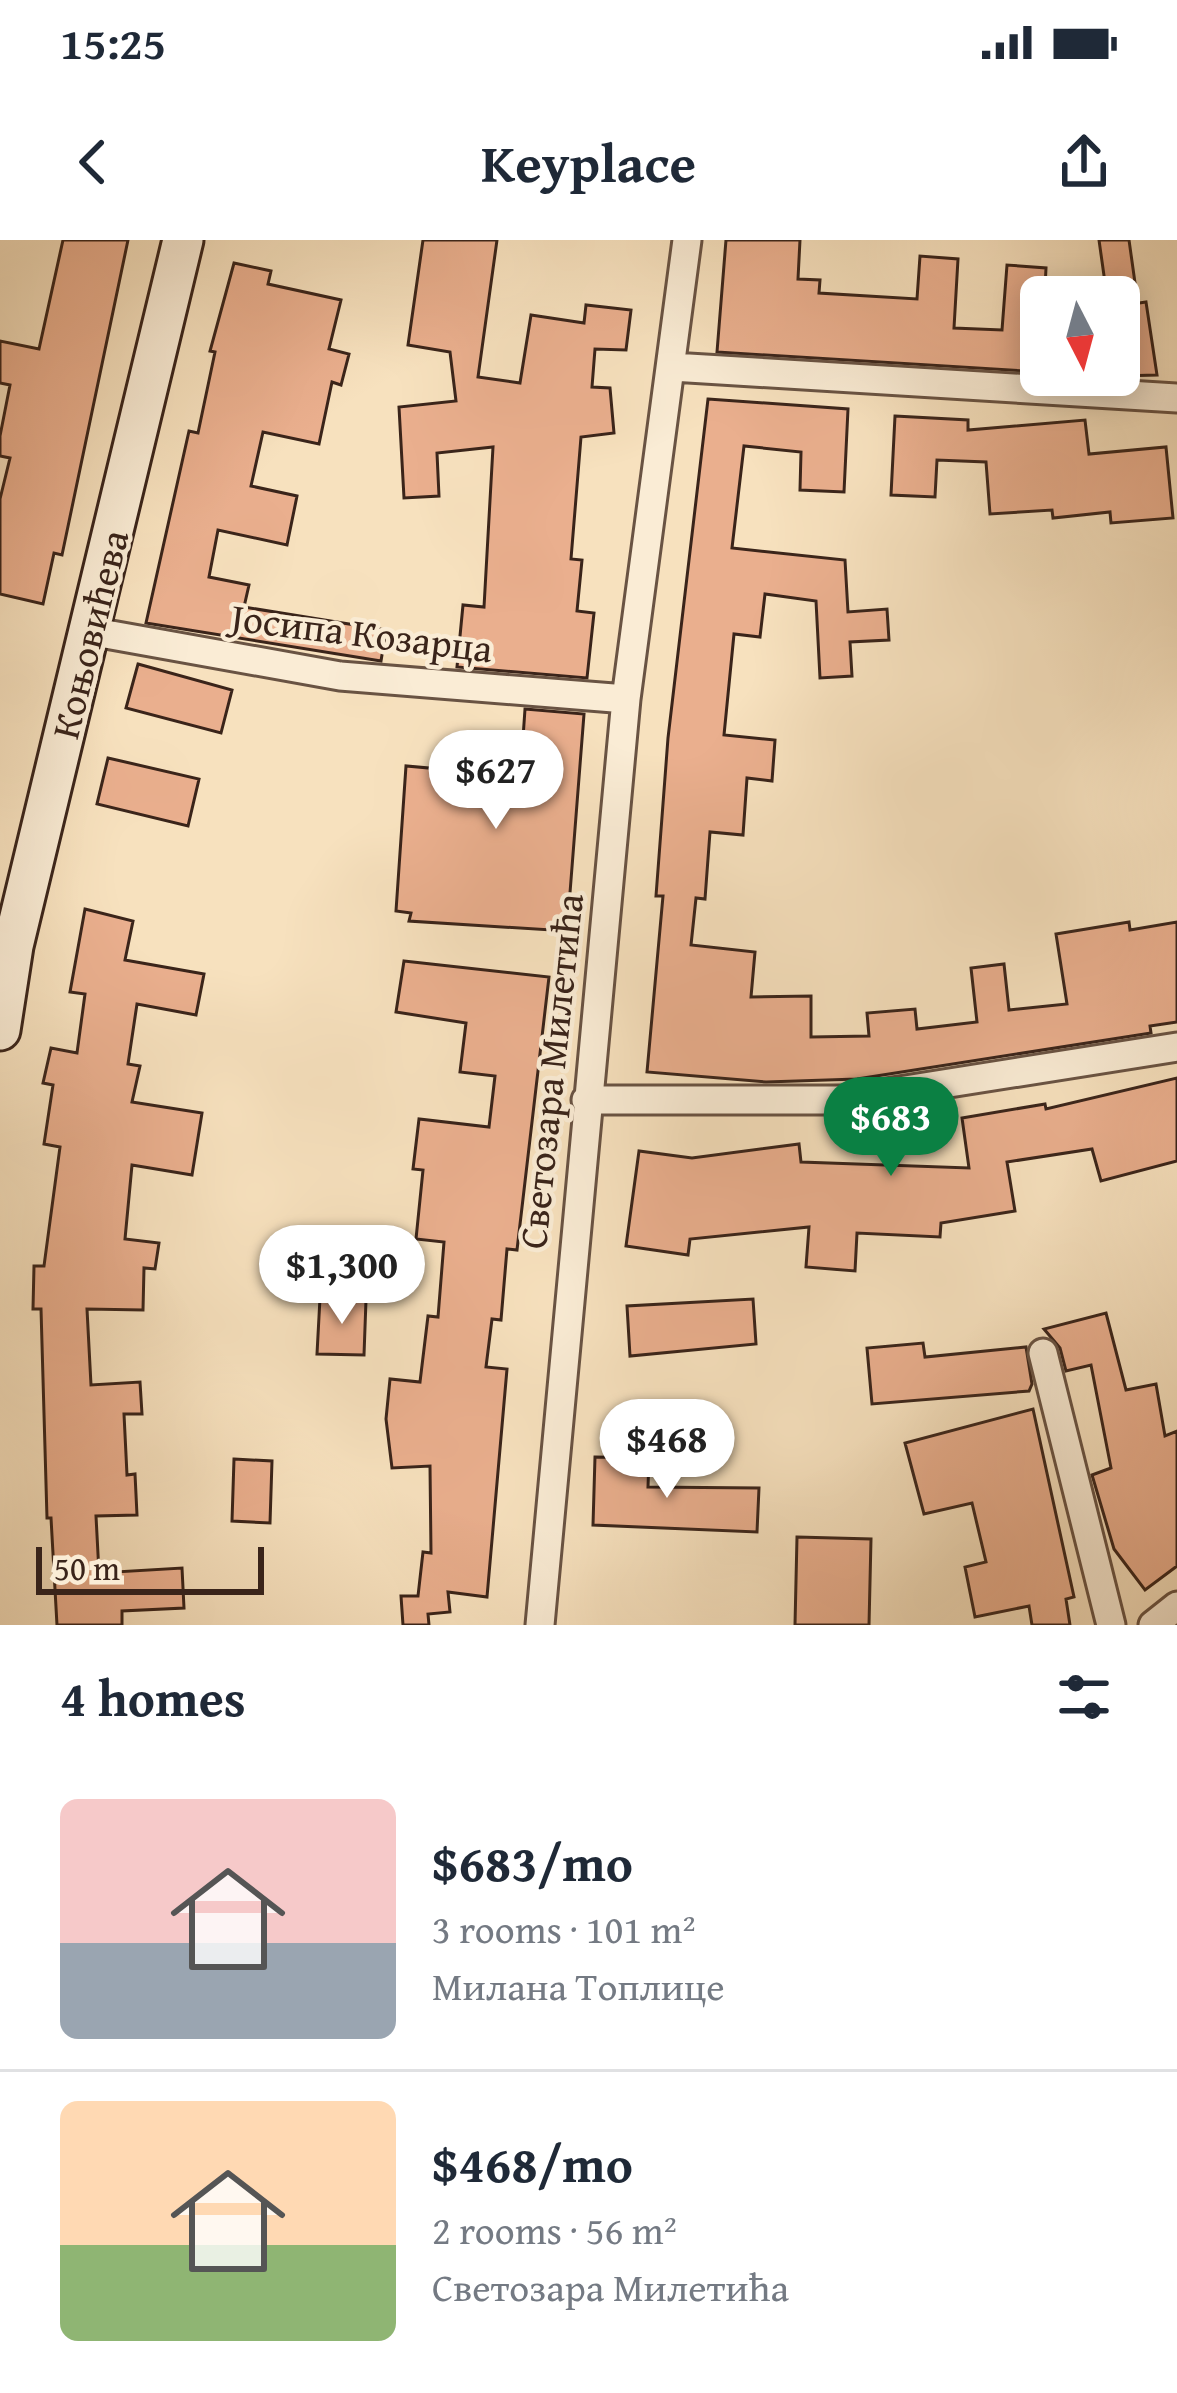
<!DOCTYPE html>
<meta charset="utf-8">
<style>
:root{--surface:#fff;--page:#f6f6f7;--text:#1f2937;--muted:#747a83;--line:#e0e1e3;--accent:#0b8043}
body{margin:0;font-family:"Gentium Book Plus",serif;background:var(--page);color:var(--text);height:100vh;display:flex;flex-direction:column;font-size:45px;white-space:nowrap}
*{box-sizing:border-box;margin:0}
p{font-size:39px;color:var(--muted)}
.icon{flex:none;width:66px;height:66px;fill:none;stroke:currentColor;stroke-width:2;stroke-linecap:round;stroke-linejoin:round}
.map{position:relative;height:1385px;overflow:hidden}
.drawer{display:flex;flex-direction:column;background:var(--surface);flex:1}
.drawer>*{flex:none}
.needle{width:78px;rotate:174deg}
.tools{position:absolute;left:1020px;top:36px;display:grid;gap:24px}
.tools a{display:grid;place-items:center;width:120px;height:120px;border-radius:18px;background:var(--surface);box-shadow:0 6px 30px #0003;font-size:60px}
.scale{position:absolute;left:36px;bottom:30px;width:228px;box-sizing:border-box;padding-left:12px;border:6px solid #3a241a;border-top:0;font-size:33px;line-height:42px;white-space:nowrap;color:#3a241a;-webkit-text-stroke:9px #faecd5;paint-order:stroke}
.price{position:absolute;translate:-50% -102px;padding:0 27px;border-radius:42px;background:#fff;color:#222;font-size:39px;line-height:78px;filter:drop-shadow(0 3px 6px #0008)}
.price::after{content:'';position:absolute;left:50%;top:72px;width:36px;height:27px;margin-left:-18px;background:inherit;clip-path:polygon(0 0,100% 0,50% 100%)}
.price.on{background:var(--accent);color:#fff}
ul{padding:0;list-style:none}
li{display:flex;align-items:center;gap:36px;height:300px;padding:0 60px}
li+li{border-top:3px solid var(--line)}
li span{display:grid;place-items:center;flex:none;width:336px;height:240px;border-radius:18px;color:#555}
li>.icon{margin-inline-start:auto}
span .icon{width:144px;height:144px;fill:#fffc;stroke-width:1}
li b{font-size:51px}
h2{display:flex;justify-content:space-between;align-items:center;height:144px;padding:0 60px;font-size:51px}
.status{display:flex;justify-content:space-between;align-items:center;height:84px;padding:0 60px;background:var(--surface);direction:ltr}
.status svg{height:33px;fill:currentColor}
header{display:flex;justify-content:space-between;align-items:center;height:156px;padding:0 60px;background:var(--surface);font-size:54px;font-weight:700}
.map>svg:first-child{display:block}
.building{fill:#eaaf8e;stroke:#3a241a;stroke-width:3}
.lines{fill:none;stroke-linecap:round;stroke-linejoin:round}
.minor-casing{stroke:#695343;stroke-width:33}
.secondary-casing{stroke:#3a241a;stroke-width:45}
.minor{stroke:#faecd5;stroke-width:27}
.secondary{stroke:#faecd5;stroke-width:39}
.labels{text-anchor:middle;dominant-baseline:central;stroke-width:9;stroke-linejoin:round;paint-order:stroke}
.street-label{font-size:39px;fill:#3a241a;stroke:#faecd5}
</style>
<div class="status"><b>15:25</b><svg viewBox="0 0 49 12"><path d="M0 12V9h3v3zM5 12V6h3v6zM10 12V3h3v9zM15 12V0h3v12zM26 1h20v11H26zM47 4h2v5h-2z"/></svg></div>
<header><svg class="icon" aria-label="back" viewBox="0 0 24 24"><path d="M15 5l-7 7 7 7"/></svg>Keyplace<svg class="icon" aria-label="share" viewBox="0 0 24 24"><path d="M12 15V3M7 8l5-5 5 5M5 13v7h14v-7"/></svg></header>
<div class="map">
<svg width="1177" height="1385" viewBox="0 0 1177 1385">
<rect width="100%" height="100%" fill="#f7e1be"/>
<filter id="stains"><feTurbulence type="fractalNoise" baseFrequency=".00167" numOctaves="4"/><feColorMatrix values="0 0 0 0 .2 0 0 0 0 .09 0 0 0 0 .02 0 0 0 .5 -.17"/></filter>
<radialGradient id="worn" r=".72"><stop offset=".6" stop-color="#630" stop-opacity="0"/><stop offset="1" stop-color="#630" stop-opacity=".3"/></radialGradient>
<path class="building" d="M63 0H128L62 315 54 313 43 364 0 354V259L10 218 0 216V196L10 145 0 143V101L39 109Z
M423 0H497L478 137 520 143 531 75 584 83 586 65 631 70 626 110 595 109 592 147 610 148 614 193 581 197 571 319 582 320 577 371 594 373 587 438 457 427 463 365 484 367 493 207 437 213 439 256 404 258 399 167 456 161 450 112 408 105Z
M726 0H800L798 39 820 40 819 53 917 59 920 16 958 19 954 88 1002 90 1007 25 1046 28 1041 132 717 112Z
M1099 0H1129L1137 57H1107Z
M234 23 271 31 268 44 341 60 329 109 349 114 341 145 332 142 319 204 263 192 251 246 297 256 287 305 218 290 209 337 249 345 244 367 386 390 381 421 146 383 189 191 198 193 215 112 210 111Z
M1146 62 1157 135 1119 136V66Z
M708 159 848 169 844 252 800 250 801 212 744 206 732 308 845 320 848 372 887 369 889 400 850 402 852 436 820 438 816 361 765 354 760 397 734 394 724 495 775 500 772 541 747 538 743 595 710 592 705 659 696 658 691 705 755 712 751 757 811 756V797L869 796 867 773 915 769 917 789 977 782 971 728 1004 724 1009 770 1067 764 1056 694 1129 682 1130 690 1177 682V782L1150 786 1151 793 857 839 766 842 647 832 663 656H656L668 498Z
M895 176 968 180V190L1085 180 1089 214 1166 207 1173 278 1111 283 1110 272 1053 278 1052 270 990 274 986 222 937 220 935 257 891 255Z
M138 424 232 450 221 493 126 468Z
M525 469 584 474 567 691 409 681 411 673 396 671 406 526 485 533 488 495 523 498Z
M108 518 199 539 188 586 97 564Z
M85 669 133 681 125 720 204 734 196 775 137 764 128 824 140 826 132 862 202 873 192 935 132 925 125 999 159 1003 155 1029 144 1028 143 1070 87 1069 91 1145 140 1142 142 1174H124L127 1235 135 1234 137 1275 96 1276 99 1333 182 1328 184 1368 122 1371V1385H57L51 1278H47L41 1069H33L34 1026H44L60 907 44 904 53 845 43 843 51 808 77 813 85 754 70 752Z
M404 721 549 737 517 1010 507 1009 501 1080 492 1079 486 1127 507 1129 487 1357 448 1352 450 1372 428 1374 429 1385H403L401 1356H418L423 1312 431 1313 430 1226 392 1228 386 1179 390 1139 420 1142 428 1076 438 1077 444 1002 416 999 423 930 413 929 419 879 489 887 495 836 460 832 466 783 396 772Z
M1177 838V921L1101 941 1092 909 1007 922 1015 971 941 983 940 997 857 993 855 1031 806 1027 809 987 690 999 688 1015 626 1006 639 911 692 918 799 904 801 922 969 928 962 878 1045 864 1046 869Z
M320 1058 366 1060 364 1115 317 1114Z
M753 1059 756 1104 630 1116 627 1066Z
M1106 1073 1126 1150 1156 1144 1165 1196 1177 1191V1326L1145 1350 1114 1309 1092 1235 1111 1228 1091 1125 1066 1131 1060 1108 1044 1089Z
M923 1103 925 1117 1026 1107 1032 1144 1029 1151 872 1164 867 1108Z
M1033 1169 1074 1357 1066 1359 1070 1385H1032L1029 1366 975 1377 965 1327 986 1322 972 1263 924 1274 905 1203Z
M595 1217 649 1218 648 1247 759 1248 757 1292 593 1285Z
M234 1219 272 1221 270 1283 232 1281Z
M797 1297 871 1299 869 1385H795Z"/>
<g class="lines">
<defs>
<path id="minor" d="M672 127 1177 158
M89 391 340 436 626 459
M586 860H842L1177 807
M1043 1113 1111 1385
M540 1385 626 459 687 0
M1153 1385 1177 1366"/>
<path id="secondary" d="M0 790 13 706 183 0"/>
</defs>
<use href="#minor" class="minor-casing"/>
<use href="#secondary" class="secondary-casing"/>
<use href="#minor" class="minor"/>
<use href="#secondary" class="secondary"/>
</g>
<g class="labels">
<g class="street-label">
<text transform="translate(362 392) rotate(7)">Јосипа Козарца</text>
<text transform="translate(89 394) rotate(-76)">Коњовићева</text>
<text transform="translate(550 831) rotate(-84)">Светозара Милетића</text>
</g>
</g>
<rect width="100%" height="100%" filter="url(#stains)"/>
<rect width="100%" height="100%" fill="url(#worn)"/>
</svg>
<div class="tools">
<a><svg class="needle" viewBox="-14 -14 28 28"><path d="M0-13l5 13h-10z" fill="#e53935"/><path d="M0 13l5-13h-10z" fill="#747a83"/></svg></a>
</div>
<div class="scale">50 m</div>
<b class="price" style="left:496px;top:592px">$627</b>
<b class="price on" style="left:891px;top:939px">$683</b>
<b class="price" style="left:342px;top:1087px">$1,300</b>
<b class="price" style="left:667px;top:1261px">$468</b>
</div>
<section class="drawer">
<h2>4 homes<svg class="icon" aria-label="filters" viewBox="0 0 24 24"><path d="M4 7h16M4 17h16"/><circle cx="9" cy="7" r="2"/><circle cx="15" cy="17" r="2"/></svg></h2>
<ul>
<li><span style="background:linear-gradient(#f6c9c9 60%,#9aa5b1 0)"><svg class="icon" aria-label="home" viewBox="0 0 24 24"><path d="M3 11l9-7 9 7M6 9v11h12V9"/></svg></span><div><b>$683/mo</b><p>3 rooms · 101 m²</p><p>Милана Топлице</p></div></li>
<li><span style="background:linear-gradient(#ffd9b3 60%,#8fb573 0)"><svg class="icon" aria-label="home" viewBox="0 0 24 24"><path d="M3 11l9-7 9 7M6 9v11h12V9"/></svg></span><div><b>$468/mo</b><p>2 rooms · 56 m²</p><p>Светозара Милетића</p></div></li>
</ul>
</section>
